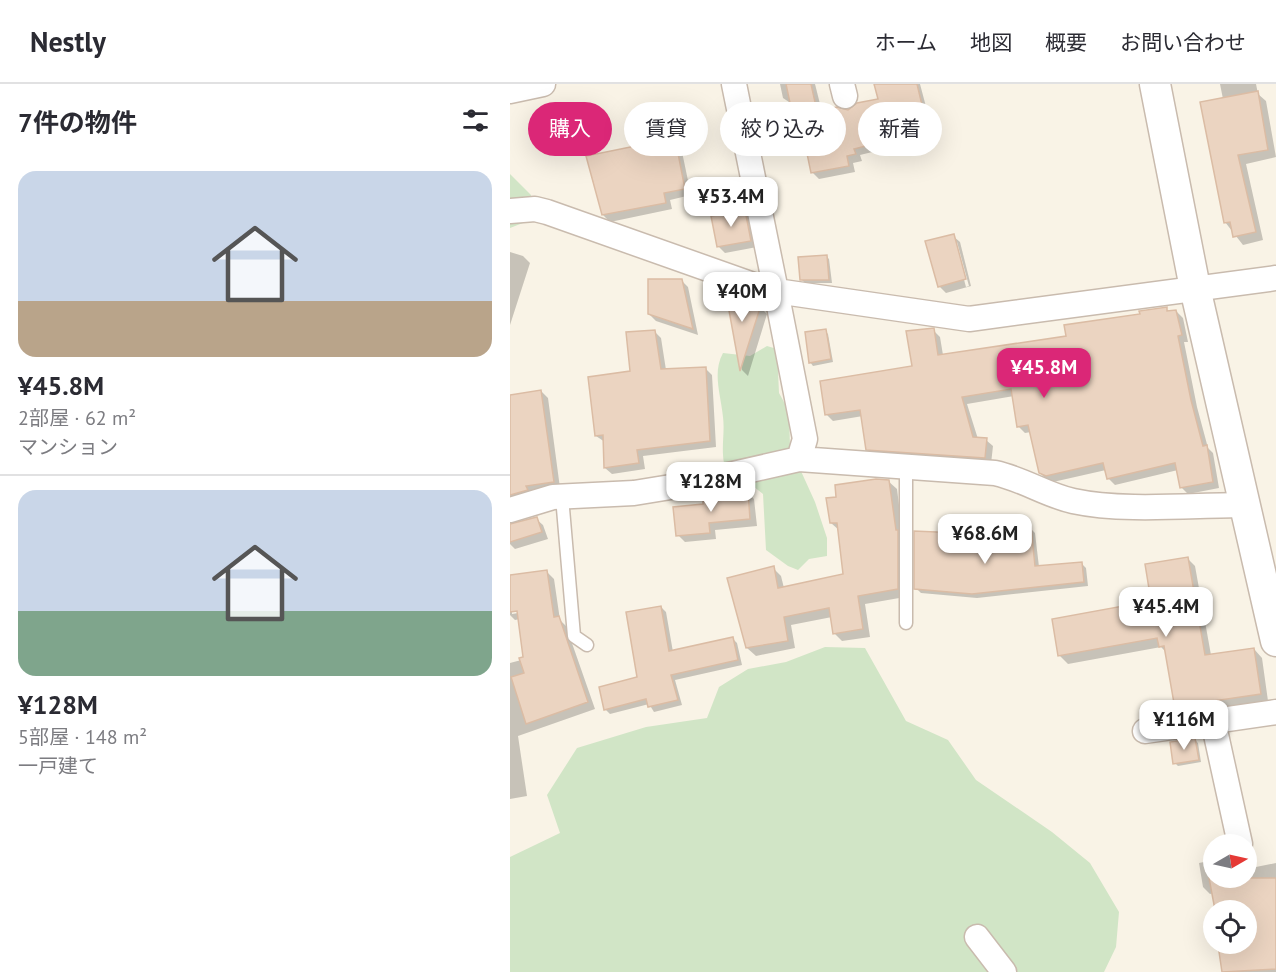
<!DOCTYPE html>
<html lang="ja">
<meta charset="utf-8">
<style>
:root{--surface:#fff;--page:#f2f2f3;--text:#2b2b33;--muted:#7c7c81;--line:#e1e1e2;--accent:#db2777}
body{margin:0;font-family:"PT Sans","Noto Sans JP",sans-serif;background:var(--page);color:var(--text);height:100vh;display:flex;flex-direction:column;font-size:22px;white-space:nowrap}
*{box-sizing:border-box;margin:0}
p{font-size:20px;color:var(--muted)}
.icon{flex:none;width:33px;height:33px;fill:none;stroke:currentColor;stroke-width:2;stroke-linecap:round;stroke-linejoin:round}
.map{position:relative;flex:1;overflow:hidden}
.panel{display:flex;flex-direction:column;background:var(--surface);width:510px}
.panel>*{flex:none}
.hud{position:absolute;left:18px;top:18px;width:570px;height:54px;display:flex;gap:12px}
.needle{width:39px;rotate:81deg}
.tools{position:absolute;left:693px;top:750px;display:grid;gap:12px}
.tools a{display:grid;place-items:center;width:54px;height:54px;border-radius:50%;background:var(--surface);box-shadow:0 6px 24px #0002;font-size:30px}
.price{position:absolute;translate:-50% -51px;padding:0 14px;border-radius:12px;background:#fff;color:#222;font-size:20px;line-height:39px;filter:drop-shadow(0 2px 3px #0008)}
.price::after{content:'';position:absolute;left:50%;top:36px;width:18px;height:14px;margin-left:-9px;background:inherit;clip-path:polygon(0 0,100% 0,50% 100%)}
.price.active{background:var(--accent);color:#fff}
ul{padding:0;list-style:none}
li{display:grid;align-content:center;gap:12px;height:318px;padding:0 18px}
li+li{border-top:2px solid var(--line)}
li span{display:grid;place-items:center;height:186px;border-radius:18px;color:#555}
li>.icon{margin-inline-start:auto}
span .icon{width:108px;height:108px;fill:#fffc;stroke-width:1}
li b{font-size:26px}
h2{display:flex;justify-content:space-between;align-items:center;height:72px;padding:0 18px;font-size:26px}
.tag{padding:0 21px;border-radius:27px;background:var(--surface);box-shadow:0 6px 24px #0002;font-size:21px;line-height:54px}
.tag.active{background:var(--accent);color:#fff}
header{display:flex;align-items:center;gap:36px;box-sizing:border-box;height:84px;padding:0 30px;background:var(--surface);border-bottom:2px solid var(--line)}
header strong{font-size:28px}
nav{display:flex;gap:33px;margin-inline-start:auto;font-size:21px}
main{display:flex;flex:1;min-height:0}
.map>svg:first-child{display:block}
.green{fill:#d1e5c6}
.shadow{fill:#0003;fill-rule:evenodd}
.building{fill:#ebd4c1;stroke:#dbbca4;stroke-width:1.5}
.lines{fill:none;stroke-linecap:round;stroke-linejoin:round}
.service-casing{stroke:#c9bbae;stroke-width:15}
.minor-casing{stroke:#c9bbae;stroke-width:27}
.tertiary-casing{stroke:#c9bbae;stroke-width:33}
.service{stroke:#fff;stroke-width:12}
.minor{stroke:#fff;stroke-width:24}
.tertiary{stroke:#fff;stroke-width:30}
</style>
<header>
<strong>Nestly</strong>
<nav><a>ホーム</a><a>地図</a><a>概要</a><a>お問い合わせ</a></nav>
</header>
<main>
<section class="panel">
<h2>7件の物件<svg class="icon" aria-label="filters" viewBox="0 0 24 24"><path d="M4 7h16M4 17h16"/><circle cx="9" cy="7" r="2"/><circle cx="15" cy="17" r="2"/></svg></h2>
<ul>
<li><span style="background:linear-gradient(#c9d6e8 70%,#b9a48a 0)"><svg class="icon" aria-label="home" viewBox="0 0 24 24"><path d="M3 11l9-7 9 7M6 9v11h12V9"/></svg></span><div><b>¥45.8M</b><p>2部屋 · 62 m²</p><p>マンション</p></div></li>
<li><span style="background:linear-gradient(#c9d6e8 65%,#7fa58c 0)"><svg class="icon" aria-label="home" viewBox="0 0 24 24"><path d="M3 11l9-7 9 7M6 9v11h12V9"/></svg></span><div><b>¥128M</b><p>5部屋 · 148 m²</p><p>一戸建て</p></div></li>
</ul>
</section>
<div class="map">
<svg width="766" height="888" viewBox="0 0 766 888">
<rect width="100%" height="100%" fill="#f9f3e6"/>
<path class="green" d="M0 90 21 111 18 137 0 144Z
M257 262 267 265 269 309 279 327 280 363 305 418 317 454V472L299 475 288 486 278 482 256 466 253 410 214 379C211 363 215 349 213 333 211 311 202 289 213 269L240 272Z
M315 563 355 564 396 637 438 656 466 696 542 748 580 779 609 828 606 863 594 888H0V773L50 749 37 711 67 664 136 643 197 634 209 603 238 585 276 578Z"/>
<path class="shadow" d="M270 0H305L312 28H338L370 16 365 0H410L424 53 350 71 352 77 343 79 345 88 309 95 302 88 295 58 288 51 282 20 273 14Z
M710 0H746L748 10 756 17 766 73 736 80 753 156 733 161 715 138 713 15Z
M165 56 171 63 181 111 160 116 162 125 100 138 93 131Z
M234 127 241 134 247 163 215 169 208 162Z
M443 152 450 158 461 202 436 209 429 202ZM444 158H447L459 202 456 203Z
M0 168 13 172 20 179 0 241Z
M316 172 319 175 322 199H295L291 195Z
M171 196 178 203 188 251 146 237 139 230Z
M218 212 250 223 257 230 238 292 232 286Z
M656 225 660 228 666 227 673 234 678 258H674L687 323 698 364 703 369 709 404 678 410 671 403 668 386 605 401 598 394 596 386 543 398 537 396 530 389 521 348 515 349 508 342 504 312 457 320 468 355 476 356 483 362 481 380 365 372 358 365 353 332 323 337 316 330 404 283 423 246 430 253 433 271 558 253Z
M144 247 151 254 156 286 195 284 202 291 206 363 133 372 135 385 102 390 95 384V358L86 352Z
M315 247 318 250 323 278 303 282 300 278Z
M31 307 38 314 50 404 0 421V313Z
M378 397 387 405 393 453 395 513 355 520 360 553 332 557 324 549 322 533 281 541 285 564 246 572 237 564 263 484 271 492 274 504 335 491 330 447 321 439 328 414Z
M237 408 244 415 247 442 205 446 206 455 175 458 168 451 195 421Z
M26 435 33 441 38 455 5 465 0 460V441Z
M520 444 525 449 529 483 571 479 576 484 578 502 467 514 411 509 406 504 448 451 453 456 455 467 502 462Z
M677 474 685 482 701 571 744 565 752 574 758 617 675 633 667 625 657 569 651 563 558 580 550 572 643 518Z
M37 488 44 495 50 536 56 542 85 625 8 652 17 712 0 715V579L15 575 10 535 5 536 0 531V493ZM14 525 15 528 2 530V527Z
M151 523 156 528 163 568 222 554 227 559 232 581 165 596 172 621 144 628 139 620 100 630 95 625 129 594Z
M685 656 688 659 691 678 668 682 665 679Z
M704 776V794H736V785L766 779V888H713L709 863 713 862V860H736V826H707L704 809 700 810 693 803 689 779Z"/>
<path class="building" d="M276 0H301L307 27 327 23 338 26 347 19 368 15 364 0H407L418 46 344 65 346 70 337 72 339 82 301 89 293 50 287 52Z
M748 7 758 66 728 71 746 148 723 153 720 138 714 139 690 18Z
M165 54 175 105 154 109 156 119 92 131 76 72Z
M235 126 241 157 207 163 201 132Z
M444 150 456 195 428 203 415 157Z
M317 171 319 196H290L288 173Z
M138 195H172L183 245 138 230Z
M216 210 251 221 230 287Z
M657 223V227L666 226 672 251 668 252 681 316 693 362 697 361 703 398 670 404 665 379 597 395 593 379 536 392 529 389 518 341 507 343 501 305 452 313 463 353 477 354 475 374 356 366 350 326 315 331 310 297 402 282 396 247 424 244 428 271 556 252 554 241 630 230 629 227Z
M316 245 321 275 299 279 295 248Z
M145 246 151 285 196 283 200 357 127 366 129 379 94 384 93 351 85 352 78 293 120 287 116 248Z
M31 306 44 398 16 402 18 406 0 411V311Z
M366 395 379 396 386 446H388V505L348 512 353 545 323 550 319 524 274 533 278 557 236 564 217 494 264 482 268 504 333 490 327 439H320L316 414 326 413 325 401Z
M238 407 240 435 199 439 200 449 166 452 163 423 193 420V411Z
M27 433 32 448 0 458V440Z
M521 443 525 482 572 478 574 498 462 510 404 505V447L449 449 452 465 500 461 498 445Z
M678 473 695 571 744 564 751 610 689 619 690 621 665 625 654 562 649 563 647 554 548 572 542 535 641 517 635 480Z
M37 486 44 533 49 532 78 618 16 640 1 593 14 589 9 574 13 573 7 527 0 528V491Z
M151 522 159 567 223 553 228 576 161 591 168 616 138 623 136 615 94 626 89 603 127 593 116 528Z
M685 654 689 676 663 680 660 658Z
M699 794H766V885L712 888 708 861 736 860V826H705Z"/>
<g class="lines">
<defs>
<path id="service" d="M52 413 64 552 77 561
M396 539V382"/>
<path id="minor" d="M332 0 335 12
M0 7 33 0
M0 127 25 125 37 128 249 203 266 207 224 0
M289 375 295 355 266 207 459 235 766 194
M0 426 43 413 124 409 179 400 289 375 485 389C513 395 536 411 563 417 614 428 682 421 735 421
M703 637 730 760
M635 647 766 628
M467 853 494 888"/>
<path id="tertiary" d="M645 0 685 204 766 557"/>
</defs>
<use href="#service" class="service-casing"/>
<use href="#minor" class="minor-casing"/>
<use href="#tertiary" class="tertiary-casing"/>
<use href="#service" class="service"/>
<use href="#minor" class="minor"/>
<use href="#tertiary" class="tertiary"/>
</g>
</svg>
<div class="tools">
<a><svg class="needle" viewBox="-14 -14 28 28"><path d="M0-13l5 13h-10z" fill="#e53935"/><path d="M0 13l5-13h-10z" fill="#7c7c81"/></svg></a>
<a><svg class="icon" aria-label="locate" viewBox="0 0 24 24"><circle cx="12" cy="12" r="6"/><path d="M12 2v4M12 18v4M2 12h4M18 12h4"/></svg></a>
</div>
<b class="price" style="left:221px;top:144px">¥53.4M</b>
<b class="price" style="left:232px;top:239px">¥40M</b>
<b class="price active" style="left:534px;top:315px">¥45.8M</b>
<b class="price" style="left:201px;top:429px">¥128M</b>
<b class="price" style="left:475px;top:481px">¥68.6M</b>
<b class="price" style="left:656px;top:554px">¥45.4M</b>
<b class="price" style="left:674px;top:667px">¥116M</b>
<div class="hud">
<a class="tag active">購入</a>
<a class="tag">賃貸</a>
<a class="tag">絞り込み</a>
<a class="tag">新着</a>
</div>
</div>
</main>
